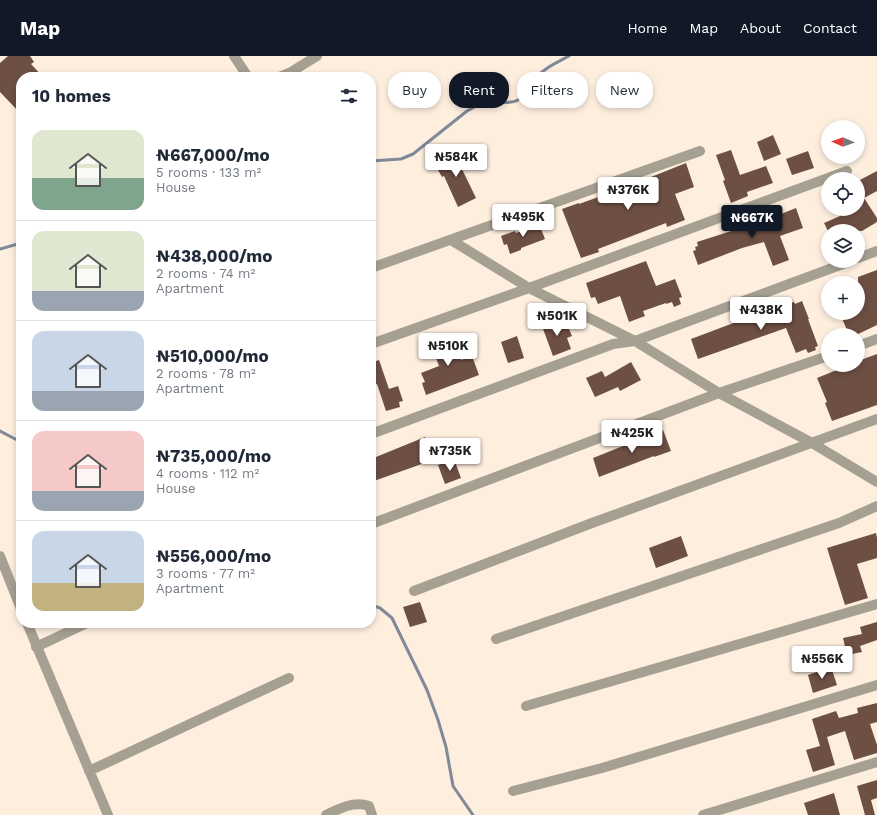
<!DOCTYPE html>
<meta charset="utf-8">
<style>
:root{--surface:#fff;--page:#f2f2f3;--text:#1f2937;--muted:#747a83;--line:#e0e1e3;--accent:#111827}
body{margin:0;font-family:"Work Sans",sans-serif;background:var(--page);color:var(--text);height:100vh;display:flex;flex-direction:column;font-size:15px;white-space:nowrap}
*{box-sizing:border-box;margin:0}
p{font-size:13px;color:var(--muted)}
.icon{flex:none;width:22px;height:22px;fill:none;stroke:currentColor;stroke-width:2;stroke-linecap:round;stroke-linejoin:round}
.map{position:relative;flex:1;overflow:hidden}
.sheet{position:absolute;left:16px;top:16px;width:360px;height:556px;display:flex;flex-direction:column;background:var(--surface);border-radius:16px;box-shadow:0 2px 6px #0003}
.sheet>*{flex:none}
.hud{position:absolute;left:388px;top:16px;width:380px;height:36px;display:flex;gap:8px}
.needle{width:26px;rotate:272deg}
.controls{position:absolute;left:821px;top:64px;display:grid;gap:8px}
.controls a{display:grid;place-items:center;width:44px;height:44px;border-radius:50%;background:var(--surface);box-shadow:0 2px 6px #0003;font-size:20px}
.price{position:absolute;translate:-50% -34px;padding:0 9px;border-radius:4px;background:#fff;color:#222;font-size:13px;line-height:26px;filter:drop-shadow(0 1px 2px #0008)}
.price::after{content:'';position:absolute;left:50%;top:24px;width:12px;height:9px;margin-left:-6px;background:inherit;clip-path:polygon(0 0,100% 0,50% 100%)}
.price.active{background:var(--accent);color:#fff}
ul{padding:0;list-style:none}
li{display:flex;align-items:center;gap:12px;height:100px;padding:0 16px}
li+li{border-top:1px solid var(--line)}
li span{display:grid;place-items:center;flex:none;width:112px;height:80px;border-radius:12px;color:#555}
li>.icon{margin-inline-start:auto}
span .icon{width:48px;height:48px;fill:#fffc;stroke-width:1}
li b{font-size:17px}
h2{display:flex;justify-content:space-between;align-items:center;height:48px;padding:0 16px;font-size:17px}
.pill{padding:0 14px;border-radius:16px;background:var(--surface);box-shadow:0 2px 6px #0003;font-size:14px;line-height:36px}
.pill.active{background:var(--accent);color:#fff}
header{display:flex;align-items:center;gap:24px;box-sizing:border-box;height:56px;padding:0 20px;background:var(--accent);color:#fff}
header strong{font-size:19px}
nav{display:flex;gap:22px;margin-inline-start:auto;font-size:14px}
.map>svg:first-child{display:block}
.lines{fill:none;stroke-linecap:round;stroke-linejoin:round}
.stream{stroke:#7f8998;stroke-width:3}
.building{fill:#6d4f44}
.minor{stroke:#a5a092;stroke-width:10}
</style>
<header>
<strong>Map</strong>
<nav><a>Home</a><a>Map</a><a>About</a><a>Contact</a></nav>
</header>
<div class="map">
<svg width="877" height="759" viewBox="0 0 877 759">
<rect width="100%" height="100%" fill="#fdeede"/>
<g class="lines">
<path class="stream" d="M371 105 401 103 413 98 467 55C475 50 484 46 493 46 501 46 511 48 518 44 525 40 528 31 533 25 542 13 556 7 569 0
M0 193 21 187
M0 375 21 386
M371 549 380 552 392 562 427 634 438 664 446 691 453 730 473 759"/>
</g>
<path class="building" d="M8 0H30L34 6 31 8 43 21H21V58L0 36V7Z
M773 79 781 98 764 105 757 86Z
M731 94 740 119 766 110 773 127 747 136 748 140 731 147 723 125 725 124 716 99Z
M457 95 464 110 461 111 476 142 458 151 444 120 442 121 434 107Z
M808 95 814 112 792 119 786 103Z
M686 107 694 131 675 138 685 164 667 171 666 167 598 193 599 196 581 202 562 153 579 147V148L626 131Z
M877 115V135L864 142 877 162V166L862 175H828L824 167 840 160 837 153H858V125Z
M796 152 803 172 780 180 789 204 773 210 764 186 742 192 698 209 693 195 696 194 695 191 698 190 697 186 781 159V158Z
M538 165 545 183 521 192V194L510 198 507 188 504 189 501 180 515 175 516 177 530 172 529 168Z
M646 205 656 230 675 223 682 241 679 242 681 248 674 251 672 246 666 248V247L643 255 645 260 629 266 620 240 598 248 595 241 591 242 586 227Z
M877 214V269L856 279H849L841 260 848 257H858V221Z
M802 245 809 263H808L818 290 815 291 816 294 808 297 806 293 796 297 786 272 698 303 691 283 760 257 759 256 775 250 776 252 794 246 795 248Z
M560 263 563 273 568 271 572 280 567 282 571 293 553 300 542 270Z
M451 278 461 304 472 300 479 319 426 339 422 327 425 326 421 317 439 310 430 286Z
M517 280 524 302 508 307 501 286Z
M877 298V349L832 365 825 347 827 346 817 322 849 309H858V305Z
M379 304 389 333 398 330 403 345 399 346 400 351 386 355 377 328 371 330V307Z
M631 306 641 324 620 335 618 331 595 341 586 322 602 315 605 321Z
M663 374 671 395 654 401V400L599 421 593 402Z
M425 381 433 404 371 426V403Z
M454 403 461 422 445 428 438 409Z
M876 477 877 482V502L857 508 868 542 845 549 827 492Z
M681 480 688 500 656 512 649 492Z
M420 546 427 566 410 571 403 551Z
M877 566V584L860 590 862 596 847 599 843 582 862 578 860 571Z
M831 611 837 629 813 637 808 619Z
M877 647V666L870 668 877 689V697L854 704 845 675 827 681 835 709 813 716 806 694 820 690 812 663 836 655 839 662 858 657 857 652Z
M877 724V742L871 744 875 759H865L857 730Z
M834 737 840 759H808L804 747Z"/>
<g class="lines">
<path class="minor" d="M234 0 248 21
M279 21 291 16 317 0
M451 184 529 232 635 285 719 337 812 387 877 426
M858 202 877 195
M371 212 700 95
M371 288 529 232 847 115
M858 290 877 283
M371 378 613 288 635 285 851 205
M371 468 719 337 828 300
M0 500 21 553
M414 535 592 467 877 363
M27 567 108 759
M496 583 839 467 877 450
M36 591 87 567
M526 650 877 548
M89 715 289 622
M513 735 602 712 877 629
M326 759C340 752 354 745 369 750L372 759
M703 759 877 706"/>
</g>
</svg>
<div class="controls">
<a><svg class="needle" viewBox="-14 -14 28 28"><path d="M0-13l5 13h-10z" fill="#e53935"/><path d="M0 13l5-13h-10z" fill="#747a83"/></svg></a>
<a><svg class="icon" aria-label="locate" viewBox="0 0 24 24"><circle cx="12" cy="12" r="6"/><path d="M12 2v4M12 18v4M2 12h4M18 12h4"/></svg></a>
<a><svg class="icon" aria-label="layers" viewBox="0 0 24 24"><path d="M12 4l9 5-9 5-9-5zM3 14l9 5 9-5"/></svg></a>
<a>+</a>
<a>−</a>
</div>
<b class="price" style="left:456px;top:122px">₦584K</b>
<b class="price" style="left:628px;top:155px">₦376K</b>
<b class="price" style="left:523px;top:182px">₦495K</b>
<b class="price active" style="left:752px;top:183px">₦667K</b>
<b class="price" style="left:761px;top:275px">₦438K</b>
<b class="price" style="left:557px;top:281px">₦501K</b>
<b class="price" style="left:448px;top:311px">₦510K</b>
<b class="price" style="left:632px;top:398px">₦425K</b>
<b class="price" style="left:450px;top:416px">₦735K</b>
<b class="price" style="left:822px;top:624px">₦556K</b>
<div class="hud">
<a class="pill">Buy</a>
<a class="pill active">Rent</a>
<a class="pill">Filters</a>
<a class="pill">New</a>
</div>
<section class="sheet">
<h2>10 homes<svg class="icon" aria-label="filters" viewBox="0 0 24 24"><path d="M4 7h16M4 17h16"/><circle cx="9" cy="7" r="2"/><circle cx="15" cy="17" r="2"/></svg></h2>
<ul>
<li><span style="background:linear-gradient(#dfe7d0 60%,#7fa58c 0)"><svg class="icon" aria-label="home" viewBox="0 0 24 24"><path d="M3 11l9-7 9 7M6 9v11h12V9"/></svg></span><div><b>₦667,000/mo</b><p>5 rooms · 133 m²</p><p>House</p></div></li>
<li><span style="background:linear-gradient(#dfe7d0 75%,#9aa5b1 0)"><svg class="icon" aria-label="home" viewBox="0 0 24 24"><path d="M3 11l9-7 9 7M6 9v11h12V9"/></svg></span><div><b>₦438,000/mo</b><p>2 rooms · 74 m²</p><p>Apartment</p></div></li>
<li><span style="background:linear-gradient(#c9d6e8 75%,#9aa5b1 0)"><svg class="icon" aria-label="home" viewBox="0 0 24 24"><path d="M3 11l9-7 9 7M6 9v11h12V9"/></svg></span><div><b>₦510,000/mo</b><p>2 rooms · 78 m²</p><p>Apartment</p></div></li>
<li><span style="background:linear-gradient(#f6c9c9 75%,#9aa5b1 0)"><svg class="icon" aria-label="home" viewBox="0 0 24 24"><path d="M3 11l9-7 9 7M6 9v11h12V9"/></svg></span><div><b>₦735,000/mo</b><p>4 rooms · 112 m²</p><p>House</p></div></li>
<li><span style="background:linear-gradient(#c9d6e8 65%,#c2b280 0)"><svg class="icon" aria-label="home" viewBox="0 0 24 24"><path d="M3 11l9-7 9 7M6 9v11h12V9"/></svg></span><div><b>₦556,000/mo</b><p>3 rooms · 77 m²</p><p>Apartment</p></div></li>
</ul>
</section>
</div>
